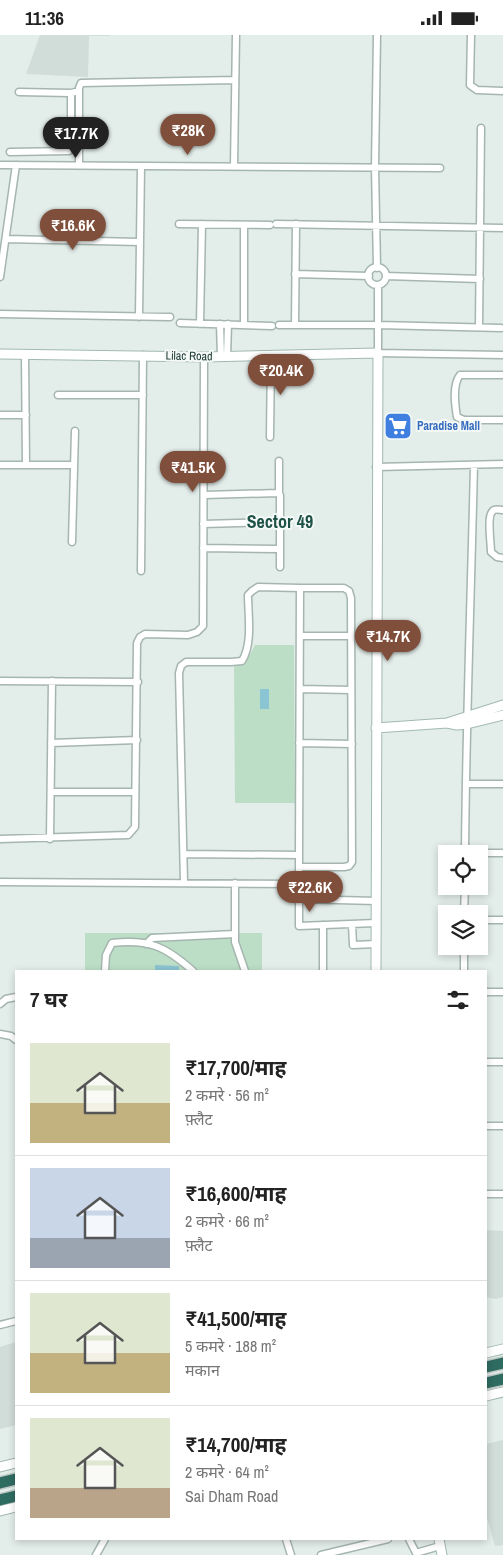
<!DOCTYPE html>
<html lang="hi">
<meta charset="utf-8">
<style>
:root{--surface:#fff;--page:#f6f6f6;--text:#222;--muted:#767676;--line:#e0e0e0;--accent:#804f3c}
body{margin:0;font-family:"Archivo Narrow","Noto Sans Devanagari",sans-serif;background:var(--page);color:var(--text);height:100vh;display:flex;flex-direction:column;font-size:19px;white-space:nowrap}
*{box-sizing:border-box;margin:0}
p{font-size:16px;color:var(--muted)}
.icon{flex:none;width:28px;height:28px;fill:none;stroke:currentColor;stroke-width:2;stroke-linecap:round;stroke-linejoin:round}
.map{position:relative;flex:1;overflow:hidden}
.side{position:absolute;left:15px;top:935px;width:472px;height:570px;display:flex;flex-direction:column;background:var(--surface);border-radius:0px;box-shadow:0 2px 8px #0003}
.side>*{flex:none}
.buttons{position:absolute;left:438px;top:810px;display:grid;gap:10px}
.buttons a{display:grid;place-items:center;width:50px;height:50px;border-radius:0px;background:var(--surface);box-shadow:0 2px 8px #0003;font-size:25px}
.price{position:absolute;translate:-50% -42px;padding:0 11px;border-radius:18px;background:var(--accent);color:#fff;font-size:16px;line-height:32px;filter:drop-shadow(0 1px 2px #0008)}
.price::after{content:'';position:absolute;left:50%;top:30px;width:15px;height:11px;margin-left:-8px;background:inherit;clip-path:polygon(0 0,100% 0,50% 100%)}
.price.on{background:#222;color:#fff}
ul{padding:0;list-style:none}
li{display:flex;align-items:center;gap:15px;height:125px;padding:0 15px}
li+li{border-top:1px solid var(--line)}
li span{display:grid;place-items:center;flex:none;width:140px;height:100px;border-radius:0px;color:#555}
li>.icon{margin-inline-start:auto}
span .icon{width:60px;height:60px;fill:#fffc;stroke-width:1}
li b{font-size:21px}
h2{display:flex;justify-content:space-between;align-items:center;height:60px;padding:0 15px;font-size:21px}
.status{display:flex;justify-content:space-between;align-items:center;height:35px;padding:0 25px;background:var(--surface);direction:ltr}
.status svg{height:14px;fill:currentColor}
.map>svg:first-child{display:block}
.built{fill:#d1ddd8}
.green{fill:#bcdec6}
.water{fill:#8bc4d2}
.lines{fill:none;stroke-linecap:round;stroke-linejoin:round}
.street-casing{stroke:#a5b5b0;stroke-width:9}
.secondary-casing{stroke:#a1b9b1;stroke-width:11}
.highway-casing{stroke:#c1c9c7;stroke-width:14}
.street{stroke:#fff;stroke-width:6}
.secondary{stroke:#fff;stroke-width:9}
.highway{stroke:#2e6b61;stroke-width:11}
.labels{text-anchor:middle;dominant-baseline:central;stroke-width:4;stroke-linejoin:round;paint-order:stroke}
.street-label{font-size:12px;fill:#223e38;stroke:#f4f9f7}
.shop-label{font-size:12px;font-weight:bold;fill:#366cbe;stroke:#f4f9f7;text-anchor:start}
.district-label{font-size:18px;font-weight:bold;fill:#1e5146;stroke:#f4f9f7}
</style>
<div class="status"><b>11:36</b><svg viewBox="0 0 49 12"><path d="M0 12V9h3v3zM5 12V6h3v6zM10 12V3h3v9zM15 12V0h3v12zM26 1h20v11H26zM47 4h2v5h-2z"/></svg></div>
<div class="map">
<svg width="503" height="1520" viewBox="0 0 503 1520">
<rect width="100%" height="100%" fill="#e3ede9"/>
<path class="built" d="M40 0H110V1H89L88 42 26 39Z
M486 1195 503 1196V1262L496 1264 486 1262Z
M16 1307V1390L0 1394V1312Z
M503 1405V1510L495 1511 486 1479V1409Z"/>
<path class="green" d="M255 610H294L295 768H235L234 629H245Z
M85 898H262V936H85Z"/>
<path class="water" d="M260 654H269V674H260Z
M155 930 179 931V936H155Z"/>
<g class="lines">
<defs>
<path id="street" d="M377 0 375 132 377 233
M471 0 470 50 477 55 503 56
M19 57 71 58 75 57
M10 117 69 116 71 112V58
M0 130 440 133
M79 130V53L81 48 235 45
M234 131 236 0
M179 189 270 190
M276 189 503 193
M244 190V290
M6 204 140 207
M368 241a9 9 0 1 1 18 0a9 9 0 1 1-18 0Z
M295 239 369 241
M386 241 480 244
M0 242 16 130
M378 250V318L503 320
M0 279 170 282
M139 282 141 131
M180 288 272 291
M200 289 202 189
M220 289 221 321
M279 290H378L501 293
M295 290 296 189
M479 292 481 93
M25 320 26 430
M227 321 228 289
M503 340H460C452 350 455 370 457 382L464 385H503
M58 360H143
M0 380H26
M270 402 271 321
M0 430H74
M376 432 503 429
M279 459V426
M204 460 278 458 280 460V532
M503 475C499 475 494 473 492 477 487 482 491 509 491 517L497 522 503 523
M203 489 280 487
M72 507 75 396
M203 513 280 514
M141 536 143 320
M300 601H351
M0 646 138 647
M300 654 351 655
M51 708 137 705
M299 708 352 709
M466 749H503
M51 757H135
M0 804 128 800 135 792 137 608 140 602 145 599 188 600 197 597 203 591 204 326
M50 804 52 646
M465 818H503
M465 819C466 689 471 560 474 430
M299 820 300 553H344L349 556 351 563 352 827 349 831 344 832H299
M0 847 299 849V820L184 819
M184 847 179 638 181 631 186 627H231L242 626C253 608 248 580 248 560L252 556 258 552 300 553
M235 848V907L245 936
M299 849V891L376 888
M299 864 376 866
M464 879 465 851
M479 885H503
M352 889 353 910 376 909
M146 909 152 903 235 899
M105 936 106 920 112 908C149 904 165 911 193 936
M323 936V890
M464 936V911
M486 957H503
M0 969 6 964 16 962
M0 999 11 1001 16 1005
M486 1027H503
M486 1091H503
M486 1159H503
M0 1290 16 1286
M286 1504 291 1520
M409 1504 417 1520
M416 1518 440 1511
M96 1520 105 1504
M321 1520 388 1504"/>
<path id="secondary" d="M0 319 204 322 378 318 376 936
M447 688 503 670
M376 693 447 688 457 690 467 689 503 680
M486 1318 503 1314
M486 1361 503 1357
M0 1432 16 1428
M0 1476 16 1472
M439 1504 442 1520"/>
<path id="highway" d="M486 1332 503 1328
M486 1348 503 1344
M0 1448 16 1444
M0 1465 16 1461"/>
</defs>
<use href="#street" class="street-casing"/>
<use href="#secondary" class="secondary-casing"/>
<use href="#highway" class="highway-casing"/>
<use href="#street" class="street"/>
<use href="#secondary" class="secondary"/>
<use href="#highway" class="highway"/>
</g>
<defs>
<symbol id="supermarket-square" viewBox="-11 -11 22 22"><rect x="-9" y="-9" width="18" height="18" rx="4" fill="#3f7fe0" stroke="#f4f9f7"/><path d="M-6-5.5h2.5l.6 2H6L4.5 2H-2.5L-4.4-4H-6ZM-1.5 3.2a1.3 1.3 0 1 0 .1 0ZM3 3.2a1.3 1.3 0 1 0 .1 0Z" fill="#fff"/></symbol>
</defs>
<g fill-rule="evenodd">
<use href="#supermarket-square" x="382" y="375" width="32" height="32"/>
</g>
<g class="labels">
<g class="street-label">
<text transform="translate(189 321) rotate(1)">Lilac Road</text>
</g>
<g class="shop-label">
<text x="417" y="391">Paradise Mall</text>
</g>
<g class="district-label">
<text x="280" y="486">Sector 49</text>
</g>
</g>
</svg>
<div class="buttons">
<a><svg class="icon" aria-label="locate" viewBox="0 0 24 24"><circle cx="12" cy="12" r="6"/><path d="M12 2v4M12 18v4M2 12h4M18 12h4"/></svg></a>
<a><svg class="icon" aria-label="layers" viewBox="0 0 24 24"><path d="M12 4l9 5-9 5-9-5zM3 14l9 5 9-5"/></svg></a>
</div>
<b class="price" style="left:188px;top:121px">₹28K</b>
<b class="price on" style="left:76px;top:124px">₹17.7K</b>
<b class="price" style="left:73px;top:216px">₹16.6K</b>
<b class="price" style="left:281px;top:361px">₹20.4K</b>
<b class="price" style="left:193px;top:458px">₹41.5K</b>
<b class="price" style="left:388px;top:627px">₹14.7K</b>
<b class="price" style="left:310px;top:878px">₹22.6K</b>
<section class="side">
<h2>7 घर<svg class="icon" aria-label="filters" viewBox="0 0 24 24"><path d="M4 7h16M4 17h16"/><circle cx="9" cy="7" r="2"/><circle cx="15" cy="17" r="2"/></svg></h2>
<ul>
<li><span style="background:linear-gradient(#dfe7d0 60%,#c2b280 0)"><svg class="icon" aria-label="home" viewBox="0 0 24 24"><path d="M3 11l9-7 9 7M6 9v11h12V9"/></svg></span><div><b>₹17,700/माह</b><p>2 कमरे · 56 m²</p><p>फ़्लैट</p></div></li>
<li><span style="background:linear-gradient(#c9d6e8 70%,#9aa5b1 0)"><svg class="icon" aria-label="home" viewBox="0 0 24 24"><path d="M3 11l9-7 9 7M6 9v11h12V9"/></svg></span><div><b>₹16,600/माह</b><p>2 कमरे · 66 m²</p><p>फ़्लैट</p></div></li>
<li><span style="background:linear-gradient(#dfe7d0 60%,#c2b280 0)"><svg class="icon" aria-label="home" viewBox="0 0 24 24"><path d="M3 11l9-7 9 7M6 9v11h12V9"/></svg></span><div><b>₹41,500/माह</b><p>5 कमरे · 188 m²</p><p>मकान</p></div></li>
<li><span style="background:linear-gradient(#dfe7d0 70%,#b9a48a 0)"><svg class="icon" aria-label="home" viewBox="0 0 24 24"><path d="M3 11l9-7 9 7M6 9v11h12V9"/></svg></span><div><b>₹14,700/माह</b><p>2 कमरे · 64 m²</p><p>Sai Dham Road</p></div></li>
</ul>
</section>
</div>
